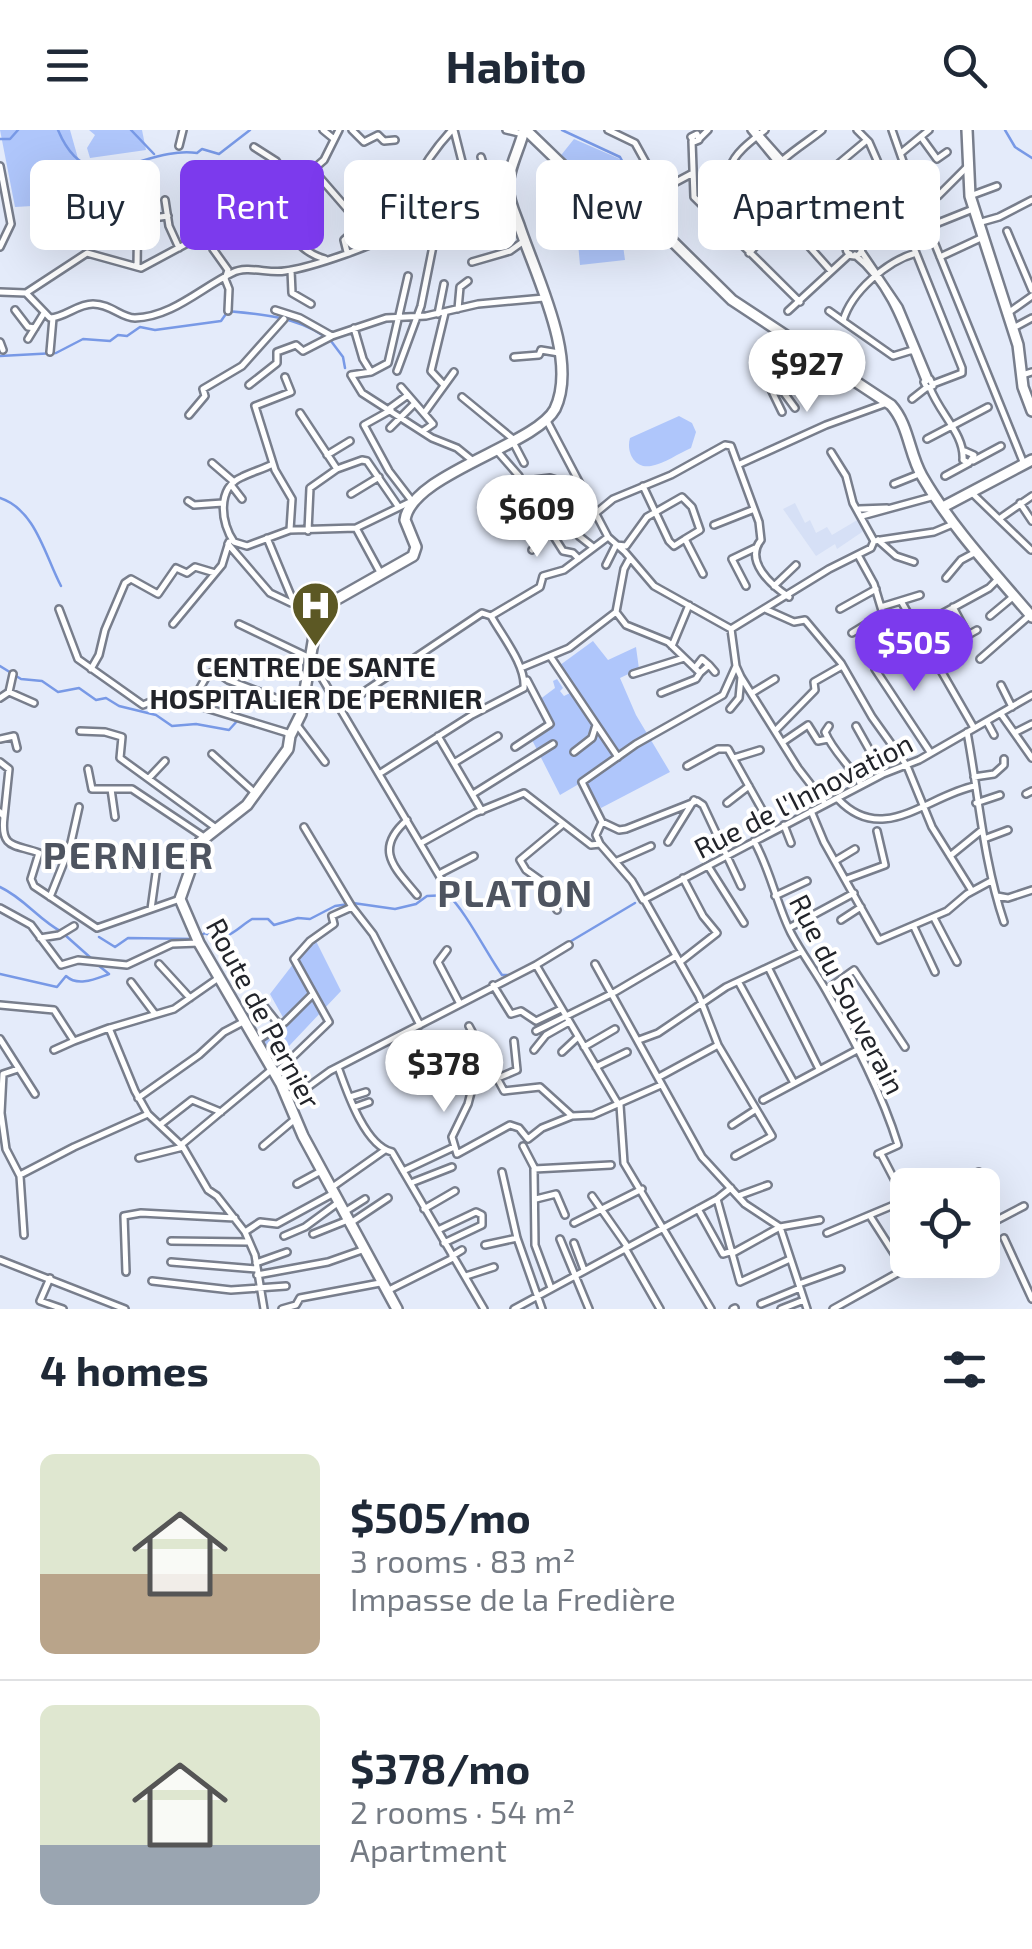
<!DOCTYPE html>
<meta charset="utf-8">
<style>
:root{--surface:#fff;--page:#f2f2f3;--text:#1f2937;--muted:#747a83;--line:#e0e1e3;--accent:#7c3aed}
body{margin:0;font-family:"Exo 2",sans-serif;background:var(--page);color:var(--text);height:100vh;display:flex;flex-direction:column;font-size:38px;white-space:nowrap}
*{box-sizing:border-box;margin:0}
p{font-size:32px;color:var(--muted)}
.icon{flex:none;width:55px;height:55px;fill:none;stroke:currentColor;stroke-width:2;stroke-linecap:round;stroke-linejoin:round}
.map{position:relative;height:1179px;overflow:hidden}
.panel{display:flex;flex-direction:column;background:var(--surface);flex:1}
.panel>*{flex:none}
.guide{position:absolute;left:30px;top:30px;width:972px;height:90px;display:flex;gap:20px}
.fabs{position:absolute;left:890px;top:1038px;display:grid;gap:20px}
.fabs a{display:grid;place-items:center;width:110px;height:110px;border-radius:15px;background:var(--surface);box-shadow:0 10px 40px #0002;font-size:50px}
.price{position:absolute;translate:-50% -85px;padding:0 22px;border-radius:35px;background:#fff;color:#222;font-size:32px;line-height:65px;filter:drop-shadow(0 2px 5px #0008)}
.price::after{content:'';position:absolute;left:50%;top:60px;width:30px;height:22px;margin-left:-15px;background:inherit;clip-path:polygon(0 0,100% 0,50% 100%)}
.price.current{background:var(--accent);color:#fff}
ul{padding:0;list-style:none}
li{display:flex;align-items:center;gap:30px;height:250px;padding:0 40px}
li+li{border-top:2px solid var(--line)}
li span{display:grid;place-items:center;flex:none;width:280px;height:200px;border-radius:15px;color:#555}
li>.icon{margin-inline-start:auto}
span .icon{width:120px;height:120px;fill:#fffc;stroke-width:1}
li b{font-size:42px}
h2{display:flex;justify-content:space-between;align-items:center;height:120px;padding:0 40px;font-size:42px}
.tag{padding:0 35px;border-radius:15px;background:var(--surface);box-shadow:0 10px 40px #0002;font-size:35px;line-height:90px}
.tag.current{background:var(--accent);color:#fff}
header{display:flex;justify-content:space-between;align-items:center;height:130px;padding:0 40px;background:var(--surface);font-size:45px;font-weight:700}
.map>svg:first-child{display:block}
.built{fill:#d6e0f6}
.green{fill:#afc6fb}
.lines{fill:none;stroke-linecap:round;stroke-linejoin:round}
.stream{stroke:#7899e6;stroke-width:2.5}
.street-casing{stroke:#787e8c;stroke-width:10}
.secondary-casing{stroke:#787e8c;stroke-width:14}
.street{stroke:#fff;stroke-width:5}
.secondary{stroke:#fff;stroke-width:9}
.labels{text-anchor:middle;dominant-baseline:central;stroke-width:8;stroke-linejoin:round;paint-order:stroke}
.poi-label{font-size:28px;font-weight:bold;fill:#22242a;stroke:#fff}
.street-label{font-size:28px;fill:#22242a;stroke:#fff}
.district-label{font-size:38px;font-weight:bold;letter-spacing:2.5px;fill:#4e5460;stroke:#fff}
</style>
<header><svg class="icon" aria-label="menu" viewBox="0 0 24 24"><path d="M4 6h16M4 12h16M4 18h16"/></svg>Habito<svg class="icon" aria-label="search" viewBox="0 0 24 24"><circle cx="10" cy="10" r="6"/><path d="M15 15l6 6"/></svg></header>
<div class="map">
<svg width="1032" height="1179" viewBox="0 0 1032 1179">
<rect width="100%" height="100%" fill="#e4ebfa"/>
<path class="built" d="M795 373 805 393 810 390 816 403 827 397 832 405 859 389 865 400 837 419 835 414 816 426 783 379Z"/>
<path class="green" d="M0 0H70L85 53 49 75 15 77Z
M89 0H142L146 20 90 28 87 18 95 5Z
M574 9 620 29 646 80C621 88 576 46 558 29Z
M622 108 625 130 580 135 578 113Z
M679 286 692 293 696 302 691 318C679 323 664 334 651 336 634 339 626 321 630 308Z
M593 511 608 530 636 517 639 539 620 548 636 585 670 642 601 678 584 651 560 665 530 606 552 594 539 570 555 558 553 551 557 549 563 558 560 561 564 566 574 561 556 538Z
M314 807 341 861 273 933 259 910 285 891 270 864Z"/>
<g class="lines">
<path class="stream" d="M58 0C90 76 142 15 197 23L202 19 219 24 250 0
M131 0 154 24
M562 0 620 27 645 73 647 83
M1005 0 1015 17 1032 28
M0 9H10L18 0
M331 211 343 227 345 238
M0 226 56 223 83 209 110 211 118 205 127 206 140 197 155 200 221 191 228 181C261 184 297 187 324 206
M0 368C36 380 45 426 61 456
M0 536 21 549 42 551 58 562 79 558 96 570 106 568 119 576 156 585 172 596 196 594 229 600 238 590
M0 757C24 768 39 790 62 802
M353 773 395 779 416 774 427 766 448 765C465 780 487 824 502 845H511
M65 805 92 829
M200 806 205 803C228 814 235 799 252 789H268L274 795 298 788 310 789 335 776 349 774
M99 807 115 817 128 808 195 809
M531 835 635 773
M0 844 57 857 66 846C78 857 95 849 109 844L98 835"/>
<defs>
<path id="street" d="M323 0 334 9
M352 0 364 12 378 5 384 11 395 10
M454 0 470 63 477 70 487 68
M506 0 523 4
M608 0 635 13 661 60 693 43
M751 0 846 115
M755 0 853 110
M892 0 913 60 1024 334
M697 4 699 10 694 12 691 7Z
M921 7 937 29 947 22
M699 9 708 0
M692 11 694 67 800 172
M179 16 183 0
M254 17 276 31 294 56
M901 23 929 0
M481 27 487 46 507 53
M0 36 11 94 0 117
M315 42 362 96
M105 60 109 68 138 71 137 137
M661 60 667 73
M806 61 867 10
M492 62 502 107
M938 66 966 38
M970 66 997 56
M165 70 169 96 179 118
M261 74C285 90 294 121 325 129
M411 81 433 116 479 96 496 51
M83 82 119 92 137 93
M436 83 451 109
M766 88 783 87 831 141
M137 90 168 86
M716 90C736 69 725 60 731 36 735 22 754 9 765 0
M830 90 883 44 869 12 857 0
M978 93 999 87 1032 70
M928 97 973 79
M1007 101 1032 160
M209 103 213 119 228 140 225 149 229 159 228 181
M846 118a8 8 0 1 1 16 0a8 8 0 1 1-16 0Z
M858 111 900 78
M911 111 916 123
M861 121 899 177 929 249
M347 122 344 110 366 90 379 51
M749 123C777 98 757 75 769 48 777 29 807 13 822 0
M855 125C893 155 907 207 925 250
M940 127 983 107
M472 132 510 121 524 111
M291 140 292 163 311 174
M408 146 388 233 371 242 351 245 362 263 432 308 457 318 473 331
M0 162 26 163 50 188C66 187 77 174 93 174 111 174 121 188 135 188 172 187 201 158 232 143 247 135 269 144 285 141 309 138 382 114 399 99 415 86 407 73 413 57 422 38 437 16 452 0
M26 163 87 123 141 138 294 56 324 30 339 0
M458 179 460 157 468 151
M15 180 28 197 35 198
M275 180 300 188 332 206
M788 181 850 124
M829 181 843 191
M1008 183 1032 166
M438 184 444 154
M1017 196 1032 188
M354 198 363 229 371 242
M28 209 44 183
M0 212 3 220
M916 219 893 226 843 191C851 162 887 131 916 123L962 238V243L933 254
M50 222 53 188
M514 227 539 225 541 220 559 223
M397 241 421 176 433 116
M1022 245 1032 242
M285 247 291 262 255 276 275 340 292 369 290 400
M773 248 795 278
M930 249 933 256 927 258 924 252Z
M443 254 431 241 445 183
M249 255 277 233V222L296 215 303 221 332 206 386 188 426 186 478 174 544 168
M401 257 433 294 423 301
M828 257 842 243
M930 258C940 284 965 305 963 330L969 333 974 325 965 321
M462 267 513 309
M912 269 926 258
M390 278 408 265
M425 282 454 242
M782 282 768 253 803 219
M300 283 337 339 310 358 308 401
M189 285 205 266 203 259 242 236 284 189
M547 291 608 407 625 422 654 456 731 499
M390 298 414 274
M927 309 988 277
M513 312 524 333
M498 322 519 346
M831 322 846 346 853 373 874 411
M327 325 350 311
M973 331 1001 316
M212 333 234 352
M273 334C263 339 252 342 242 347 216 358 221 394 234 412L247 416 290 400 356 398 412 371 389 341 364 295 391 280
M740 334 826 295 887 273
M337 339 362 330 367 331 398 376
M945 346 969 333
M526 351 550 348 572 355 578 351
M894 354 919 344
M232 356 242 369
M643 356 669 411 674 416 685 409 703 444
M972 363 1031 420
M351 364 379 347
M188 371 194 375 223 373
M537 373H525L519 383 525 397 540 413
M1020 373 1032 391
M859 379 887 378
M596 383 613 369 671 345 725 315 731 316 759 392 761 410C744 431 771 455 789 467
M862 386 935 366
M999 389 1032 366
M714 395 752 380
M356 398 381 444
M551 402 563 421 573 423 579 429
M579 406 593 417
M267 408 294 473
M878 410 896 426 914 432
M874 411 934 402 953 394
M228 414 270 463 291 473 322 474
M532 420 574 377 588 369
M606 435 616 415 626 416 647 387 682 367 692 377 700 400 685 409
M946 448 961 430 976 422
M746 456 732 429 755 418
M774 456 796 435
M901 471 974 598
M881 477 920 465
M953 477 968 505 977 500
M59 479 78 529 143 575 162 567 177 569 291 604
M765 479 794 492 805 490 841 533 872 587 907 636 932 697 972 761
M840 479 876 459
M616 482 626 495 668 512 700 543 709 535 715 542
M990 486 1014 466
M173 494 222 435 229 412
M239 494 310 528 443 752
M916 498 989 458 998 449
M731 499 736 536 741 547 798 638 825 673
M731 499 829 439 871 418 874 411
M852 503 883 484 874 454 858 425
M922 511 875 539 930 622
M672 516 689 475
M550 526 618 627
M980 529 1030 485
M521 538 569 518 616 482 624 439 630 428
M695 538 702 529 709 535
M91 539 99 525 105 500 125 453 131 449 158 464 176 438 187 443 195 437 215 443
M633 544 684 528
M1001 555 1012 577
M9 562 13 544
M661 563 696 549 700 543
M752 563 775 549
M0 568 9 562 34 573
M192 572 208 544 215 541 228 550 302 578
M340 578 482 483 491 486 540 457 543 446 564 440 608 407
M730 579 739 568 741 547
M1001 584 1032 628
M987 592 994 605
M297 595 325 632
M829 596 825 602C833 622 851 636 861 655
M856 596 883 644
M80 601 105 602 122 607 120 628 216 698
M775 601 815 560 814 552 842 536
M967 602C979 666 983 730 1004 792
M1016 602 1032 594
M438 606 482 681
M0 609 14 606 17 618
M783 612 808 595 818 611 828 609
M515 617 550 594 527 550
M574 622 592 608 596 595
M212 624 255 663
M734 628 760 620
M0 632 9 639 4 687
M454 633 498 606
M687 636 718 619H728L774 701
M88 639 92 659H132L204 707
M379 644 472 585 524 558C526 535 502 506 491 486
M974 647 994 644 1004 635V629
M149 648 165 631
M111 659 115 687
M473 664 553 614
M1026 664 1032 661
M838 669C883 717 928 665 975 656
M727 673 749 656
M976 673 1000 665
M811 681 824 712 879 810 947 781 967 764 991 751
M0 682 4 687C0 720 16 714 39 723L31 749 34 756 97 798 180 769
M407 690C373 720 395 738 417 765
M602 692 582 652 636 614 723 565 736 536
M784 695 791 713
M304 697 352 777 373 804 420 895
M984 709 1008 700
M754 711C771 741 776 773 791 803 802 824 816 842 827 862 854 910 882 963 898 1015L878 1024
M668 712 694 670
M421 713 475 683 524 663 591 715 600 714 632 751 643 770 883 644 919 630 1032 565
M600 714 596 705 602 692 619 700 626 699 697 671 703 675 741 756
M950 726 982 700
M617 731 651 716
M835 731 855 719
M125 732 157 736 151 779
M708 736 744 793
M439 744 474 726
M847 749 885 735 877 701
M775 766 807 751
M997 766 1008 768 1032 760
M50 767 70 717 79 677
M644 769 699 866 718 915 772 1006 735 1026
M0 778 31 795 61 835 78 830 127 835 172 814 199 813
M557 780 549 767 547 755 526 740 520 730 562 695
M934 788 957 832
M841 790 861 777
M914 797 935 842
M789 798 854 763
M40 808 59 805 74 796
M447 820 438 832 459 872
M680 832 717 803 703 786 683 748
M159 834 190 868
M595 834 702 1027 745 1074 780 1097 807 1179
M536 835 617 972
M769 839 819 939
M131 852 155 884
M739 853 794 953
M493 855 511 884 521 881 536 891 561 879
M826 860 854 840 905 917
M256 866 280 896
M0 875 54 880 74 911 109 898 135 961 148 984 183 1017 208 1060 217 1066 245 1102
M469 896 504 961 540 957 572 986 593 985 661 955
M110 898 174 879 217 849
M536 901 615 862 676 826
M399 906 466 949 479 950 497 945
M0 909 35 964
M258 910 285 892 311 866
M639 910 658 903 726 857 801 822
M584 917 615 899
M54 920 74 911
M534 920 546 905 569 892
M562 922 578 907
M338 937C347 962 365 1016 392 1022L484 1179
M596 937 627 922
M18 939 3 944 1 983 6 1019 20 1046 24 1105
M275 944 329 892 294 829 310 811 334 794 332 786 352 777
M659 947 718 915
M498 948 517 940 514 911
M474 951 468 974 452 1007 457 1024 510 995 519 998 528 1009 542 998 572 986
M287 965 308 957 330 941 536 835 569 815
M350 967 366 962
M138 968 199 925 224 902 243 892
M763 970 857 920
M620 975 624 1033 711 1179
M355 977 369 972
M161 994 192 970 221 982
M732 995 755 980
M181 1015 271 940
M263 1016 295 989
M523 1016 535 1039
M881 1024 905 1070
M139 1028 183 1017
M403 1041 454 1017
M502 1042 517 1108 542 1179
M20 1045 74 1017 148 984
M411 1053 452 1037
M297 1054 321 1041
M944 1055 979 1042
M331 1058 385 1020
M592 1066 627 1116
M738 1066 768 1055
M536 1069 556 1064 565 1085
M717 1069 740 1152 790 1129
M424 1079 455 1061
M698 1079 723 1124 733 1121
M982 1079 990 1093
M346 1081 365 1069
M870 1086 904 1139
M352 1092 388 1068
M574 1093 642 1059
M982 1098 1024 1076
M438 1100 476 1082 482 1085V1095L444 1113
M827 1103 908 1069
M313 1104 348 1090
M284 1106 305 1097 339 1072
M1004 1108 1032 1169
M560 1109 589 1179
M171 1111 249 1112
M574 1113 584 1140
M485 1115 517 1108
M625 1118 660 1179
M733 1123 780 1097 820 1090
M452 1126 462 1120
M0 1130 125 1179
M171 1132 257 1139
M256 1133 287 1122
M126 1142 124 1086 141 1083 235 1088
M257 1145 328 1132 365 1119
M466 1146 494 1137
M50 1148 40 1171 63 1179
M152 1151 231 1160 286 1156
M799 1154 841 1139
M551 1158 535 1115 534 1039 611 1035
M389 1160 453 1128
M761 1174 800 1158
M264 1179 255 1125 245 1102 260 1092 277 1094 334 1063
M282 1179 296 1175 300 1168 380 1153
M514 1179 717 1069 731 1058
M733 1179 735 1178
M781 1179 804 1170
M833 1179 921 1130"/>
<path id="secondary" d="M526 0 586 58 617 79 660 99 732 170 891 275C909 295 909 324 922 346 952 398 993 441 1032 487
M967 0 970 66 1018 215 1023 257 1032 281
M943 377 1032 330
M397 1179 303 1006 281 954 199 813 180 769 200 712 247 675 288 619 290 606 301 584 316 494 323 477 413 426 416 417 405 390C411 344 536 315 555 279 579 229 535 144 519 95 515 84 509 71 508 59 507 41 520 18 524 0"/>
</defs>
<use href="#street" class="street-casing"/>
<use href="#secondary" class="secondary-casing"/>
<use href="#street" class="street"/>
<use href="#secondary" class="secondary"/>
</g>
<defs>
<symbol id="hospital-pin" viewBox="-11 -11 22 30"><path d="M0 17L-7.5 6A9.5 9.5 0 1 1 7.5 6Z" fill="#5c5824" stroke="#fff"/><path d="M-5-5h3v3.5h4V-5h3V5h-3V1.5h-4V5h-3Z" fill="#fff"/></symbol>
</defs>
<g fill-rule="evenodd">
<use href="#hospital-pin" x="288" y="448" width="55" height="75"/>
</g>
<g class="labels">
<g class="poi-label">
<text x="316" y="536">CENTRE DE SANTE<tspan x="316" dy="32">HOSPITALIER DE PERNIER</tspan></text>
</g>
<g class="street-label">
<text transform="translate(803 665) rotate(-27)">Rue de l'Innovation</text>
<text transform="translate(848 864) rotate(63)">Rue du Souverain</text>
<text transform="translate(264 883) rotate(62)">Route de Pernier</text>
</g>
<g class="district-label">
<text x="129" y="724">PERNIER</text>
<text x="516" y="762">PLATON</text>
</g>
</g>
</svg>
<div class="fabs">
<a><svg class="icon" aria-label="locate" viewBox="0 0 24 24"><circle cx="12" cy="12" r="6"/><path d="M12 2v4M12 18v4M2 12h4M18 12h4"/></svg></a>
</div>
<b class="price" style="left:807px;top:285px">$927</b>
<b class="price" style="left:537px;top:430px">$609</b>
<b class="price current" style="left:914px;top:564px">$505</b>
<b class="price" style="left:444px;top:985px">$378</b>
<div class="guide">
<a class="tag">Buy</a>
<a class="tag current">Rent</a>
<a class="tag">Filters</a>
<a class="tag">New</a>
<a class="tag">Apartment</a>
</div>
</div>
<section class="panel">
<h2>4 homes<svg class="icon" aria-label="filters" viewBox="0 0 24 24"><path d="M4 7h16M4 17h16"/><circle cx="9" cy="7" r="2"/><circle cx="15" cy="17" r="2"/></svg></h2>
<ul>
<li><span style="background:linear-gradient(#dfe7d0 60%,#b9a48a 0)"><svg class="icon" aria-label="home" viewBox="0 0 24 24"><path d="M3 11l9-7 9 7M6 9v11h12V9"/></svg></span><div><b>$505/mo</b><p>3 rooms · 83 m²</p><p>Impasse de la Fredière</p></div></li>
<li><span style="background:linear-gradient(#dfe7d0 70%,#9aa5b1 0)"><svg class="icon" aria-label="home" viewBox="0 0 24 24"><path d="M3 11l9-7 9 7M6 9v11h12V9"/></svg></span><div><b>$378/mo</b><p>2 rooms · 54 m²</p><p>Apartment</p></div></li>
</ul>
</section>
